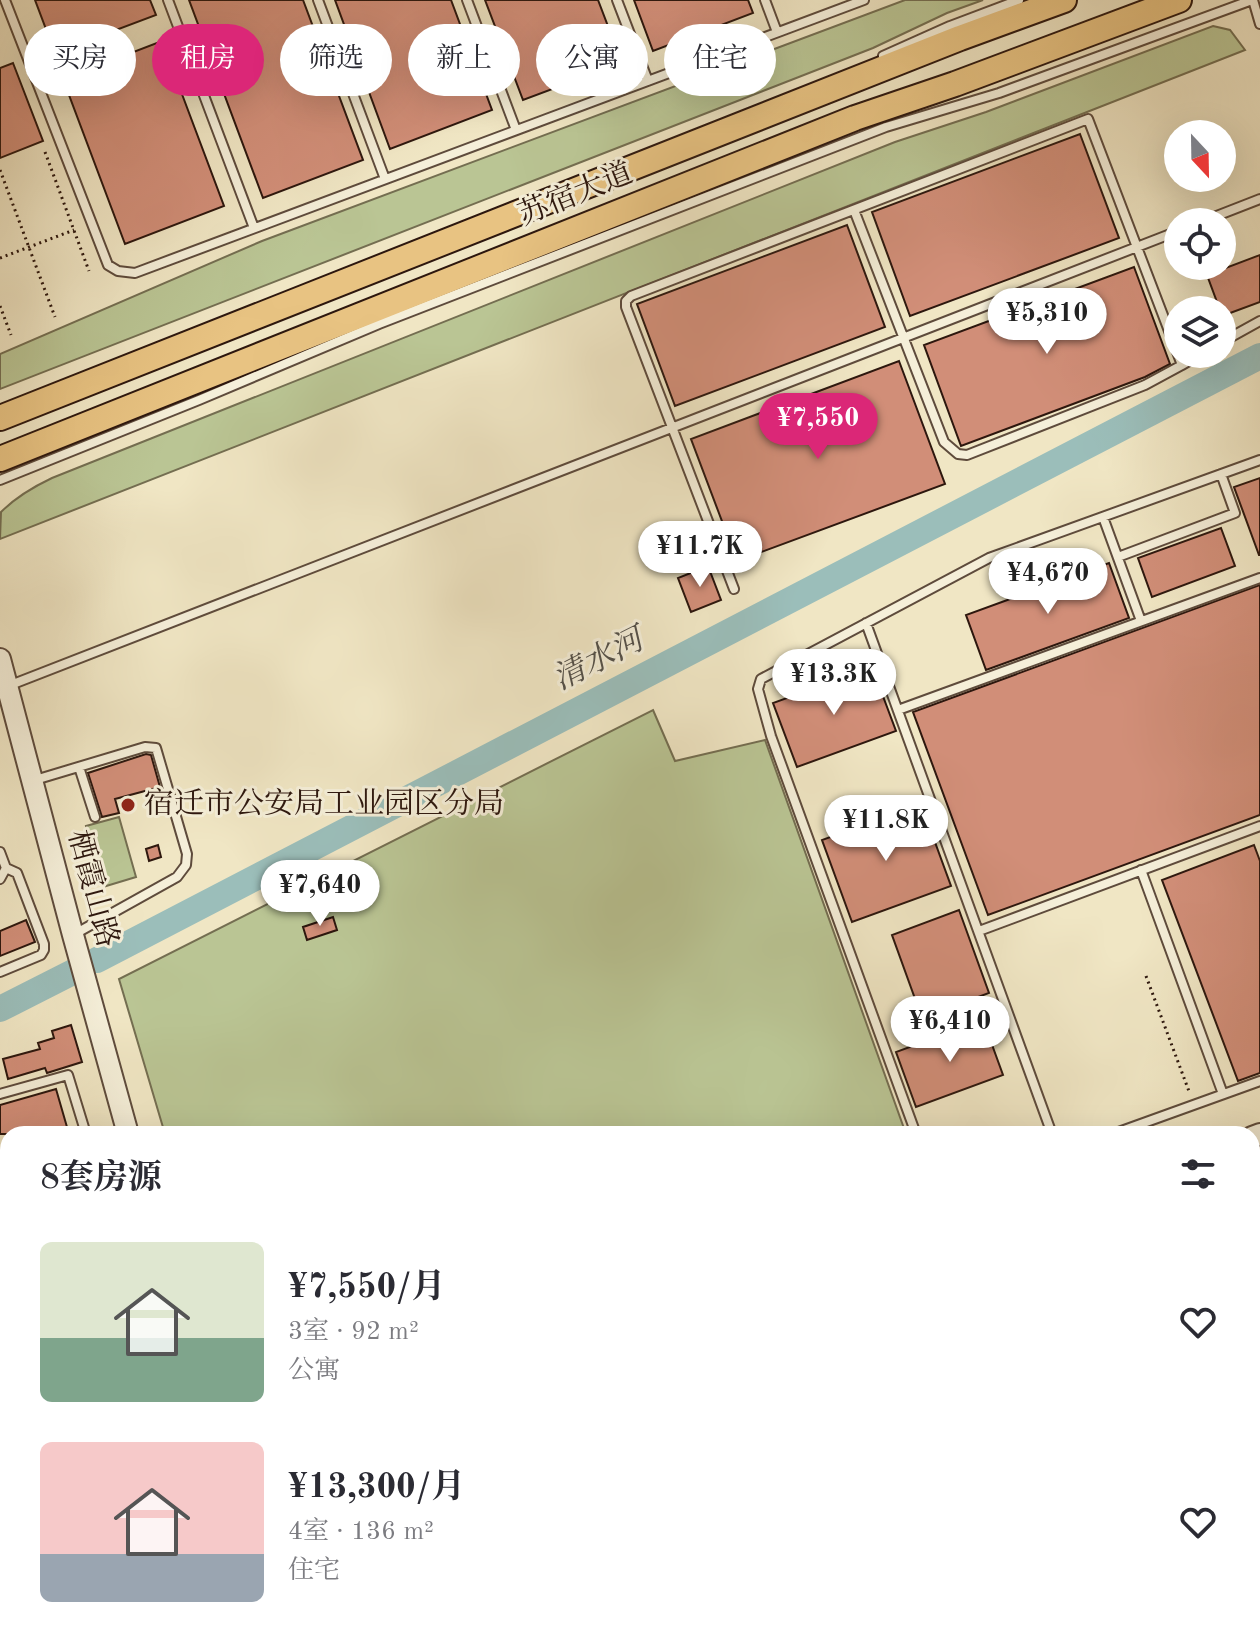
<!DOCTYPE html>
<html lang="zh">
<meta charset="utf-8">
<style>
:root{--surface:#fff;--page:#f2f2f3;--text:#2b2b33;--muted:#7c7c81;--accent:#db2777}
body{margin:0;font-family:"Old Standard TT","Noto Serif SC",serif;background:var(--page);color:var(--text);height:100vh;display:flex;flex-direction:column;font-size:30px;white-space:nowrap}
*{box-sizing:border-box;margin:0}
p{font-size:26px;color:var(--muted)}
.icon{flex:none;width:44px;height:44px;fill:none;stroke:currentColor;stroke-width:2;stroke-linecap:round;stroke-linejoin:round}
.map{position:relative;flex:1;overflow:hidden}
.sheet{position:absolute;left:0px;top:1126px;width:1260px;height:514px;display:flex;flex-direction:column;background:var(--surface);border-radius:24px 24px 0 0;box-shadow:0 8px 32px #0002}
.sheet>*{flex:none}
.top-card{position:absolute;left:24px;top:24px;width:800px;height:72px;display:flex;gap:16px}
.needle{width:52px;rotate:158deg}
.controls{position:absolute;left:1164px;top:120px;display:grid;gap:16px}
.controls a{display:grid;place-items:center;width:72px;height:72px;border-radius:50%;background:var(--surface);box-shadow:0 8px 32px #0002;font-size:40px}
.price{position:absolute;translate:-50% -68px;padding:0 18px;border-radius:28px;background:#fff;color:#222;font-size:26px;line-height:52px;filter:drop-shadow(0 2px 4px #0008)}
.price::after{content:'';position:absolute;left:50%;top:48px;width:24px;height:18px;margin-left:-12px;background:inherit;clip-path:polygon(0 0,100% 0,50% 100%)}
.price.on{background:var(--accent);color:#fff}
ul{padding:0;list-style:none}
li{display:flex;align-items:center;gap:24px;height:200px;padding:0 40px}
li span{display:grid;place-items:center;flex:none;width:224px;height:160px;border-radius:12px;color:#555}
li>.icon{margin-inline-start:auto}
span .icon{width:96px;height:96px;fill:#fffc;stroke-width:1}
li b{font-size:34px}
h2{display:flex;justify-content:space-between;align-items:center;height:96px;padding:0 40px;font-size:34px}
.pill{padding:0 28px;border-radius:36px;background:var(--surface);box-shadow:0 8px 32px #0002;font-size:28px;line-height:72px}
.pill.on{background:var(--accent);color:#fff}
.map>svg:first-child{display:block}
.green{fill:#bac594;stroke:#746e51;stroke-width:2}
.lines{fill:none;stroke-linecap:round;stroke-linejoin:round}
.river{stroke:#9bbeba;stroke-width:26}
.building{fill:#d18e78;stroke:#2d170e;stroke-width:2}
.service-casing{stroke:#5e4b3c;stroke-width:12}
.tertiary-casing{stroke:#5e4b3c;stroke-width:24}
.primary-casing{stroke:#2d170e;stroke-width:28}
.path{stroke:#2d170e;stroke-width:3;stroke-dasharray:2 4;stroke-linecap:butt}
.service{stroke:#f5efd9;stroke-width:8}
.tertiary{stroke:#f5efd9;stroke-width:20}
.primary{stroke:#e8c382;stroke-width:24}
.poi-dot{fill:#8f2418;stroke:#f5efd9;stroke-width:3}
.labels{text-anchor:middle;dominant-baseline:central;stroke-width:6;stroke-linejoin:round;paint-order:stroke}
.street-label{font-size:30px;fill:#2d170e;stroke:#f5efd9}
.poi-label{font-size:30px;fill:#2d170e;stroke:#f5efd9;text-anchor:start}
.water-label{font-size:32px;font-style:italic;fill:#54514a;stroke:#f5efd9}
</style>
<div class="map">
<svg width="1260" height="1639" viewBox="0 0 1260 1639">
<rect width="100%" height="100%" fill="#f0e6c4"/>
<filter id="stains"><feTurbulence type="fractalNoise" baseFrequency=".0025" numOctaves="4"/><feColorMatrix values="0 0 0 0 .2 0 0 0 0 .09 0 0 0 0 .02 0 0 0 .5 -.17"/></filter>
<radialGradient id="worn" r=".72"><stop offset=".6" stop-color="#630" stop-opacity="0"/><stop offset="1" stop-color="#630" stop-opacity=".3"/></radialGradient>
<path class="green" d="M905 0H983L947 13 873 48 0 389V354L262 241Z
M1213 26 1230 30 1245 50 0 539 1 512C16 497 33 487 52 478L895 142 986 112Z
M653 710 675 761 765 740 906 1134H165L119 979Z
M119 817 136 877 103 887 86 826Z"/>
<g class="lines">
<path class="river" d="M97 960 1260 356
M0 1009 73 972"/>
</g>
<path class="building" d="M35 0H150L156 15 55 53Z
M189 0H303L363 160 263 198Z
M335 0H451L492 110 390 149Z
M485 0H598L622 63 523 100Z
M634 0H748L753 13 653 51Z
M162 41 224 206 125 244 63 79Z
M13 63 43 141 0 158V68Z
M1080 134 1119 238 910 316 872 212Z
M847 225 885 327 675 406 637 304Z
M1260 255V302L1222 316V310H1220L1207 275Z
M1134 267 1170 364 1145 377 961 446 924 345Z
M899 361 945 484 737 561 691 439Z
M1260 478V555H1259L1234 487Z
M1221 528 1235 566 1152 597 1138 558Z
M1109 563 1129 618 986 670 966 615Z
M708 566 721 600 691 612 678 578Z
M1260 585V815L988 915 913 712Z
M872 667 896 731 797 767 773 703Z
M146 754 151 755 160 787 115 799 119 813 102 817 88 773Z
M921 804 951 886 852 922 822 840Z
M158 845 161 857 149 861 146 849Z
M1254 845 1260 861V1073L1238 1081 1162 880Z
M959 910 989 993 922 1018 892 935Z
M333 917 337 930 307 940 303 927Z
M26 920 35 942 0 956V931Z
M983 1020 1003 1075 916 1107 896 1052Z
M71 1025 82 1062 47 1073 45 1068 8 1079 3 1059 40 1049 38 1043 54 1038 52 1031Z
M56 1089 69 1134H0V1105Z"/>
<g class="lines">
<defs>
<path id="service" d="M5 0 108 265 118 271 135 273 864 0
M168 0 254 228
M318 0 385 179
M467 0 516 130
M617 0 648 81
M765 0 777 32
M1253 0 1260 24
M883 56 950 26 1019 0
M854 210 944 442 958 454 967 455 1145 385 1182 365
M1201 222 1260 199
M1222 342 1260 321
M0 480 199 400 379 324 886 127 999 93 1252 0
M1103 517 1141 621
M1118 557 1235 513 1221 474
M734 589 626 307V301L631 296 1088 119 1182 365 1201 354
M866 623 1052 1134
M8 686 1178 231
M898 710 1260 578
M79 767 95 817
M35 780 145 747 156 748 187 854 186 865 177 877 73 935
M0 852 6 868 0 879
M1141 870 1223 1094
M979 931 1260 826
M0 972 41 955 44 950V944L17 873 6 868
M0 1094 68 1075 86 1134
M916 1134 771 736 758 689 761 679 989 558 1260 460
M1113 1134 1260 1081
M1252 1175 1257 1189 1260 1188
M1252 1200 1257 1189
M1252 1240 1260 1262
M0 1357 8 1354
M1252 1357 1260 1354
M0 1464 8 1461
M0 1497 8 1495
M1252 1538 1260 1535
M0 1589 8 1617
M12 1632 14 1639
M199 1632 201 1639
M589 1632 591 1639
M849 1632 851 1639
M886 1632 889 1639
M1117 1632 1119 1639
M94 1639 118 1632
M689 1639 708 1632"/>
<path id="tertiary" d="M0 659 73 935 128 1134
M1252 1137 1260 1134
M268 1632 270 1639"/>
<path id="primary" d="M0 418 960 38 1064 0
M0 459 855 118 955 84 1179 0"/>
</defs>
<use href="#service" class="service-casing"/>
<use href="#tertiary" class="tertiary-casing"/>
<use href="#primary" class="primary-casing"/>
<path class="path" d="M45 152 89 271
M0 170 55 317
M0 258 74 230
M0 306 11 335
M1146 976 1190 1094"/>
<use href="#service" class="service"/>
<use href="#tertiary" class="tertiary"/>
<use href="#primary" class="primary"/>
</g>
<circle class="poi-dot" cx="128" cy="805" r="8"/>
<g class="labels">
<g class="street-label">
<text transform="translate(576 195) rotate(-22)">苏宿大道</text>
<text transform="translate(92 889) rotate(75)">栖霞山路</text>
</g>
<g class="poi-label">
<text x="144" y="805">宿迁市公安局工业园区分局</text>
</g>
<g class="water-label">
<text transform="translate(599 661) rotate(-27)">清水河</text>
</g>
</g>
<rect width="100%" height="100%" filter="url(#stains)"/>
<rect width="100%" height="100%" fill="url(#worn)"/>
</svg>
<div class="controls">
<a><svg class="needle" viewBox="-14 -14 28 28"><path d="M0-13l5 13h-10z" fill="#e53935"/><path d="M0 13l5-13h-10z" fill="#7c7c81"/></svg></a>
<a><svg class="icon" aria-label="locate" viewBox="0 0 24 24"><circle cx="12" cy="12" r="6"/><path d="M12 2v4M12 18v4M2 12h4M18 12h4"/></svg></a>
<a><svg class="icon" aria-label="layers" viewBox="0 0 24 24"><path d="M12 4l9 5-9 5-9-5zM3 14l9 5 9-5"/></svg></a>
</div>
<b class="price" style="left:1047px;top:356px">¥5,310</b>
<b class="price on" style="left:818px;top:461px">¥7,550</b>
<b class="price" style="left:700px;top:589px">¥11.7K</b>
<b class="price" style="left:1048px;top:616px">¥4,670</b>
<b class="price" style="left:834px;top:717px">¥13.3K</b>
<b class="price" style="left:886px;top:863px">¥11.8K</b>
<b class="price" style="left:320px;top:928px">¥7,640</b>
<b class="price" style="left:950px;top:1064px">¥6,410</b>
<div class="top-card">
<a class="pill">买房</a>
<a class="pill on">租房</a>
<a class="pill">筛选</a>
<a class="pill">新上</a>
<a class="pill">公寓</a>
<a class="pill">住宅</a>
</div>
<section class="sheet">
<h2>8套房源<svg class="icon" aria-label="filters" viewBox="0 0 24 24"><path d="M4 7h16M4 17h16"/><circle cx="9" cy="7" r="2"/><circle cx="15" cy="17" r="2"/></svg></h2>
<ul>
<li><span style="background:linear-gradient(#dfe7d0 60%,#7fa58c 0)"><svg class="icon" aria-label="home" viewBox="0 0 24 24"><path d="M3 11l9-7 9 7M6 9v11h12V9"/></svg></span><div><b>¥7,550/月</b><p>3室 · 92 m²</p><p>公寓</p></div><svg class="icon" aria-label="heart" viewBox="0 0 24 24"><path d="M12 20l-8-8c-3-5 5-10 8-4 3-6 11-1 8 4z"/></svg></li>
<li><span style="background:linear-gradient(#f6c9c9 70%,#9aa5b1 0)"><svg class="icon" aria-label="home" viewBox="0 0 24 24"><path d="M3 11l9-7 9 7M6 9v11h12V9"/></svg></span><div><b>¥13,300/月</b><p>4室 · 136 m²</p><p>住宅</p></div><svg class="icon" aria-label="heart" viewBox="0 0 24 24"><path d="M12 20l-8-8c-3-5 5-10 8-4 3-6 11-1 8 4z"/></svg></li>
</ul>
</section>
</div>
